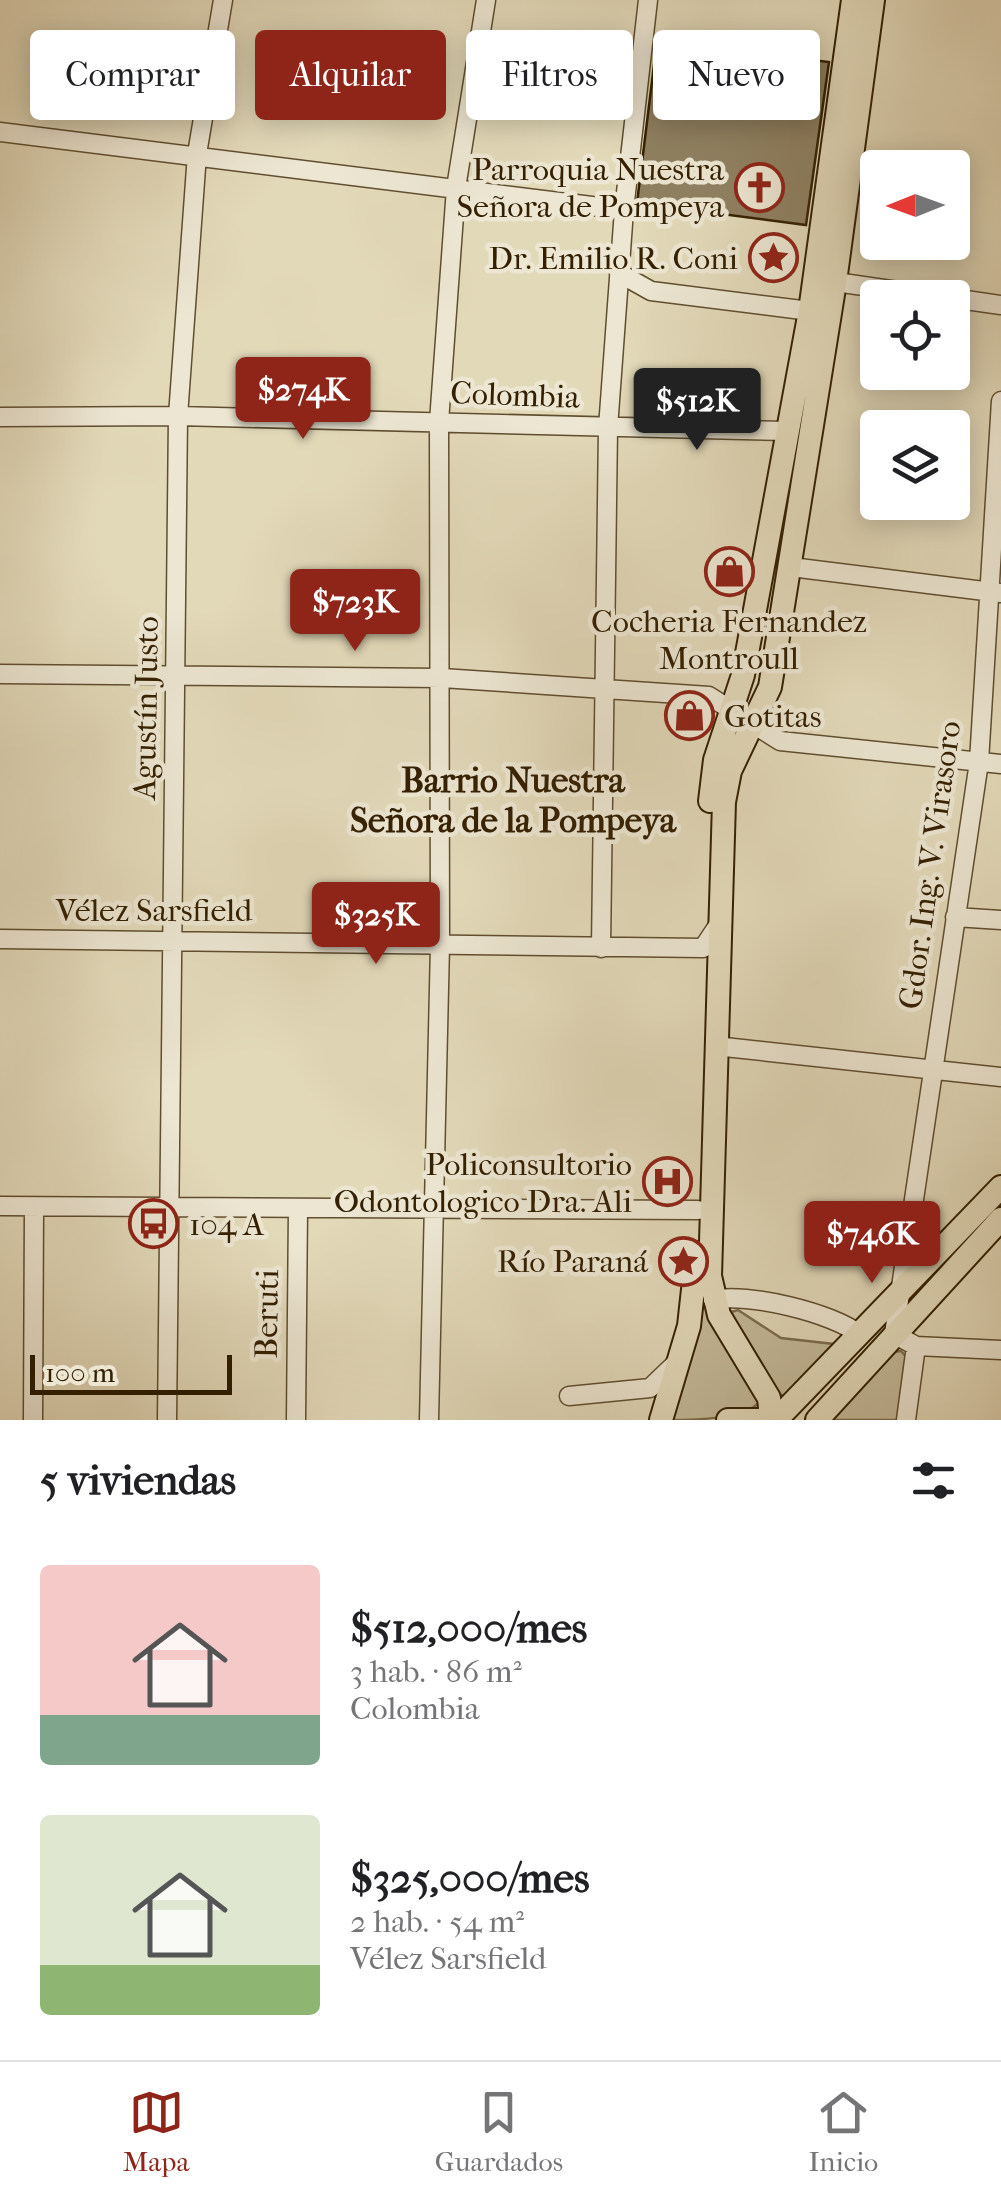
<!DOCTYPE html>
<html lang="es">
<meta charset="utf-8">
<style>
:root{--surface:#fff;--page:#f6f6f6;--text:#202124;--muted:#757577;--line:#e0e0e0;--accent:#8f2418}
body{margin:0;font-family:"IM FELL French Canon",serif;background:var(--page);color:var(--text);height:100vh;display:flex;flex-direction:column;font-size:38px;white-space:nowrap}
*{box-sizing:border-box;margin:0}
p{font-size:32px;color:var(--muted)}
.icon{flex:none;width:55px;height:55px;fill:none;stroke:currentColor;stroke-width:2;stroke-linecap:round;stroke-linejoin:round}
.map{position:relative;height:1420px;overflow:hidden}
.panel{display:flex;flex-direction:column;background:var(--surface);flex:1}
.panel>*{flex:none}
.guide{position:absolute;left:30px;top:30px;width:942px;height:90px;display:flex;gap:20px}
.needle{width:65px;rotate:269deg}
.tools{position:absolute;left:860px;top:150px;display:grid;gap:20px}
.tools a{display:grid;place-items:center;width:110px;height:110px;border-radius:10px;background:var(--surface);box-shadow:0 5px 25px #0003;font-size:50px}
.scale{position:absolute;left:30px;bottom:25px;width:202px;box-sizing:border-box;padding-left:10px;border:5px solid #342001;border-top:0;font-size:28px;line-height:35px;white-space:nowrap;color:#342001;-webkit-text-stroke:8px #ece6d2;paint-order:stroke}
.price{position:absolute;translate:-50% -85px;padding:0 22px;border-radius:10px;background:var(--accent);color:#fff;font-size:32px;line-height:65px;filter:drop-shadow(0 2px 5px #0008)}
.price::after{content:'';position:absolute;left:50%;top:60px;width:30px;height:22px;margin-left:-15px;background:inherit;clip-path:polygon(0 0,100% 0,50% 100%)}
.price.selected{background:#222;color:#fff}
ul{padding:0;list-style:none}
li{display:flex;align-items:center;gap:30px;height:250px;padding:0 40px}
li span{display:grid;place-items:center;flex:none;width:280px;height:200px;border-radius:10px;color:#555}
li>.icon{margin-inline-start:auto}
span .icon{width:120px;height:120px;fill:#fffc;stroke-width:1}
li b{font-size:42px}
h2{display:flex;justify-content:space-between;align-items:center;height:120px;padding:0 40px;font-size:42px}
.tag{padding:0 35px;border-radius:10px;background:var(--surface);box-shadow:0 5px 25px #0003;font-size:35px;line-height:90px}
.tag.selected{background:var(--accent);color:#fff}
.menu{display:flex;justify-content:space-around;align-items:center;height:140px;border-top:2px solid var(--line);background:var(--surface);font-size:28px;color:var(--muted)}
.menu a{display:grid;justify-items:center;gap:5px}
.menu .selected{color:var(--accent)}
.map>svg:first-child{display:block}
.green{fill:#c4ba9a;stroke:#7c6d4e;stroke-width:2.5}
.building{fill:#8e8061;stroke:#342001;stroke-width:2.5}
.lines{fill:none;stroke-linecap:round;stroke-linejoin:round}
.minor-casing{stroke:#604e2f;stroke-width:21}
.major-casing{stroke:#342001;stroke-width:26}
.minor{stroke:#ece6d2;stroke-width:18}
.major{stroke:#e2d9b9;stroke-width:22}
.labels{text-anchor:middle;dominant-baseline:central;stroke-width:9;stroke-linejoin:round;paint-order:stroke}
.poi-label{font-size:32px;fill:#342001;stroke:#ece6d2;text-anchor:end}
.street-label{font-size:32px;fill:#342001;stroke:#ece6d2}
.neighbourhood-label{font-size:35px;font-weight:bold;fill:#342001;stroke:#ece6d2}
</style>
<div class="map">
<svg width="1001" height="1420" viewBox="0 0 1001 1420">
<rect width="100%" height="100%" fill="#e2d9b9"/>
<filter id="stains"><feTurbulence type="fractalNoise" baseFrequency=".002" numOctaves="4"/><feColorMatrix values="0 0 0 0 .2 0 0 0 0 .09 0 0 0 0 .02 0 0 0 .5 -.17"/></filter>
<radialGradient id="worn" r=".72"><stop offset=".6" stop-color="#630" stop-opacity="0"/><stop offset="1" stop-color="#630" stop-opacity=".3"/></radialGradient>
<path class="green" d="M702 1268 760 1401C747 1420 691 1420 668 1420Z
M738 1310 781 1338 834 1344 786 1396 779 1395 732 1319 731 1312Z
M901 1351 908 1359 902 1420H823L894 1352Z"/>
<path class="building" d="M657 41 829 62 806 225 637 203Z"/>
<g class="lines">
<defs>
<path id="minor" d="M0 132 624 210
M619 273 651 291 810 311
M822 280 946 298
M952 298 1001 305
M1001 401 979 762 894 1334 916 1346 1001 1350
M0 417 178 416 787 431
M791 567 1001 593
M0 674 442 678 709 696 780 741 1001 764
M955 917 1001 920
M0 939 703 948 717 927
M601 948 608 428 624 210 648 0
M715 1046 1001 1077
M0 1206 698 1210
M713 1300C746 1292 834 1313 860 1335
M569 1396 650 1388 674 1365
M33 1420 34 1207
M167 1420 178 416 197 154 223 0
M296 1420 298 1208
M429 1420 440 945 439 422 456 188 486 0
M906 1420 916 1346"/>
<path id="major" d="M710 801 715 760 743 675 810 311 853 0
M771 1417 769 1398 719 1315 710 1276 724 802 730 771 770 687 835 282 873 0
M777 1419 1001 1187
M661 1420 689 1326 697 1253
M728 1420H779
M817 1420 1001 1219"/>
</defs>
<use href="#minor" class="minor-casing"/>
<use href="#major" class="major-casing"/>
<use href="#minor" class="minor"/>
<use href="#major" class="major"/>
</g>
<defs>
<symbol id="church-ring" viewBox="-11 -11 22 22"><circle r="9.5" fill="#ece6d2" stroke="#8f2418" stroke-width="1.5"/><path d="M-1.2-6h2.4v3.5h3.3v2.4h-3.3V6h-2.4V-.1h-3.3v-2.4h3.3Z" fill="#8f2418"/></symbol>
<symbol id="sight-ring" viewBox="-11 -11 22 22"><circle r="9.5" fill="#ece6d2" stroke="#8f2418" stroke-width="1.5"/><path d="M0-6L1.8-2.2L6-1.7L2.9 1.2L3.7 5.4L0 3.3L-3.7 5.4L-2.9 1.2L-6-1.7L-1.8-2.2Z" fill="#8f2418"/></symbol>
<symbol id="shop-ring" viewBox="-11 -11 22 22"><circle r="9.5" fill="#ece6d2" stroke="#8f2418" stroke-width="1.5"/><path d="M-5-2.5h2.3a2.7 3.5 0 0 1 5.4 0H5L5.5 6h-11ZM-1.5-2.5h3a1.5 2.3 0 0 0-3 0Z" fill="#8f2418"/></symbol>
<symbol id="hospital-ring" viewBox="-11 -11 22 22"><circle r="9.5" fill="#ece6d2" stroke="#8f2418" stroke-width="1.5"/><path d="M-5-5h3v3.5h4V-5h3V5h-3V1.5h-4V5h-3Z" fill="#8f2418"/></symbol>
<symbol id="bus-ring" viewBox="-11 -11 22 22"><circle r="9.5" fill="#ece6d2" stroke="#8f2418" stroke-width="1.5"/><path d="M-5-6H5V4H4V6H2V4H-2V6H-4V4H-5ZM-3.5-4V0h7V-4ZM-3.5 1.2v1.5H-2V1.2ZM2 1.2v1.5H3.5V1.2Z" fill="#8f2418"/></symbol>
</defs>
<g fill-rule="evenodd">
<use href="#church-ring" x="732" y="160" width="55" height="55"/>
<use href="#sight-ring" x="746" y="230" width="55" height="55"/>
<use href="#shop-ring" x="702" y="544" width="55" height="55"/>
<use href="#shop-ring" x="662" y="688" width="55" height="55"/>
<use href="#hospital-ring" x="640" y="1154" width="55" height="55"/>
<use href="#bus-ring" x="126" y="1196" width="55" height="55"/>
<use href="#sight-ring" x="656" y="1234" width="55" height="55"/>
</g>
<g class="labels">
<g class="poi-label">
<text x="724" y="169">Parroquia Nuestra<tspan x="724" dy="37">Señora de Pompeya</tspan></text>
<text x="738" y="258">Dr. Emilio R. Coni</text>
<text x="729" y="621" text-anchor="middle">Cocheria Fernandez<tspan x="729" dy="37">Montroull</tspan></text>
<text x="724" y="716" text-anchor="start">Gotitas</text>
<text x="632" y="1164">Policonsultorio<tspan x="632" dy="37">Odontologico Dra. Ali</tspan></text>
<text x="189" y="1224" text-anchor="start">104 A</text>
<text x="648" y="1261">Río Paraná</text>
</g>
<g class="street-label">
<text transform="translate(515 395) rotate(2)">Colombia</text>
<text transform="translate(146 708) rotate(-89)">Agustín Justo</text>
<text transform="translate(930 865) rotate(-82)">Gdor. Ing. V. Virasoro</text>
<text x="154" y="910">Vélez Sarsfield</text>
<text transform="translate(267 1314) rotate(-89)">Beruti</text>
</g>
<g class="neighbourhood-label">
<text x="513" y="780">Barrio Nuestra<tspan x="513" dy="40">Señora de la Pompeya</tspan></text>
</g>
</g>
<rect width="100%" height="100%" filter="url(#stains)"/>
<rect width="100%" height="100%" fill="url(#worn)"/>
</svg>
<div class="tools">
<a><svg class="needle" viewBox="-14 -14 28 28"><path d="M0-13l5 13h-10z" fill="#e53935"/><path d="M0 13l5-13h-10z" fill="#757577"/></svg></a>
<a><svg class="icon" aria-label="locate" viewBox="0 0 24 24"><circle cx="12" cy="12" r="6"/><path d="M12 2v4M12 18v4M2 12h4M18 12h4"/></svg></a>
<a><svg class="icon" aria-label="layers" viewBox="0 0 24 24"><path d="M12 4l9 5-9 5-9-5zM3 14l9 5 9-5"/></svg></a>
</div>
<div class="scale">100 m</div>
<b class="price" style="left:303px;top:442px">$274K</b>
<b class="price selected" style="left:697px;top:453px">$512K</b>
<b class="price" style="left:355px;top:654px">$723K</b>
<b class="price" style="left:376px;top:967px">$325K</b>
<b class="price" style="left:872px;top:1286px">$746K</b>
<div class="guide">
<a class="tag">Comprar</a>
<a class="tag selected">Alquilar</a>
<a class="tag">Filtros</a>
<a class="tag">Nuevo</a>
</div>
</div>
<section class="panel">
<h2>5 viviendas<svg class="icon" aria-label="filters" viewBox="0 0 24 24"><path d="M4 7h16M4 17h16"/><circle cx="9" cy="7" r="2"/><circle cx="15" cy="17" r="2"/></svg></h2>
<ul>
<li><span style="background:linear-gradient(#f6c9c9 75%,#7fa58c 0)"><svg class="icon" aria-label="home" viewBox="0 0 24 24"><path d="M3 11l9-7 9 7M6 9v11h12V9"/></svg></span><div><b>$512,000/mes</b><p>3 hab. · 86 m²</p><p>Colombia</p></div></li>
<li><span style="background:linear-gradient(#dfe7d0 75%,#8fb573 0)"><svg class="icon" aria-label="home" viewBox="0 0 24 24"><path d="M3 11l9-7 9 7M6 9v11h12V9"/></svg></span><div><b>$325,000/mes</b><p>2 hab. · 54 m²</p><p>Vélez Sarsfield</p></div></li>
</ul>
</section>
<nav class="menu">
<a class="selected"><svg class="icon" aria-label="map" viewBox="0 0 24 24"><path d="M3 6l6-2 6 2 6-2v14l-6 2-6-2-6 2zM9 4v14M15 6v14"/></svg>Mapa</a>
<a><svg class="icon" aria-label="saved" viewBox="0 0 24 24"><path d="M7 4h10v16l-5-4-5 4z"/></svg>Guardados</a>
<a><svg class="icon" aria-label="home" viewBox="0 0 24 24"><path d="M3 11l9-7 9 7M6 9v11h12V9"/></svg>Inicio</a>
</nav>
